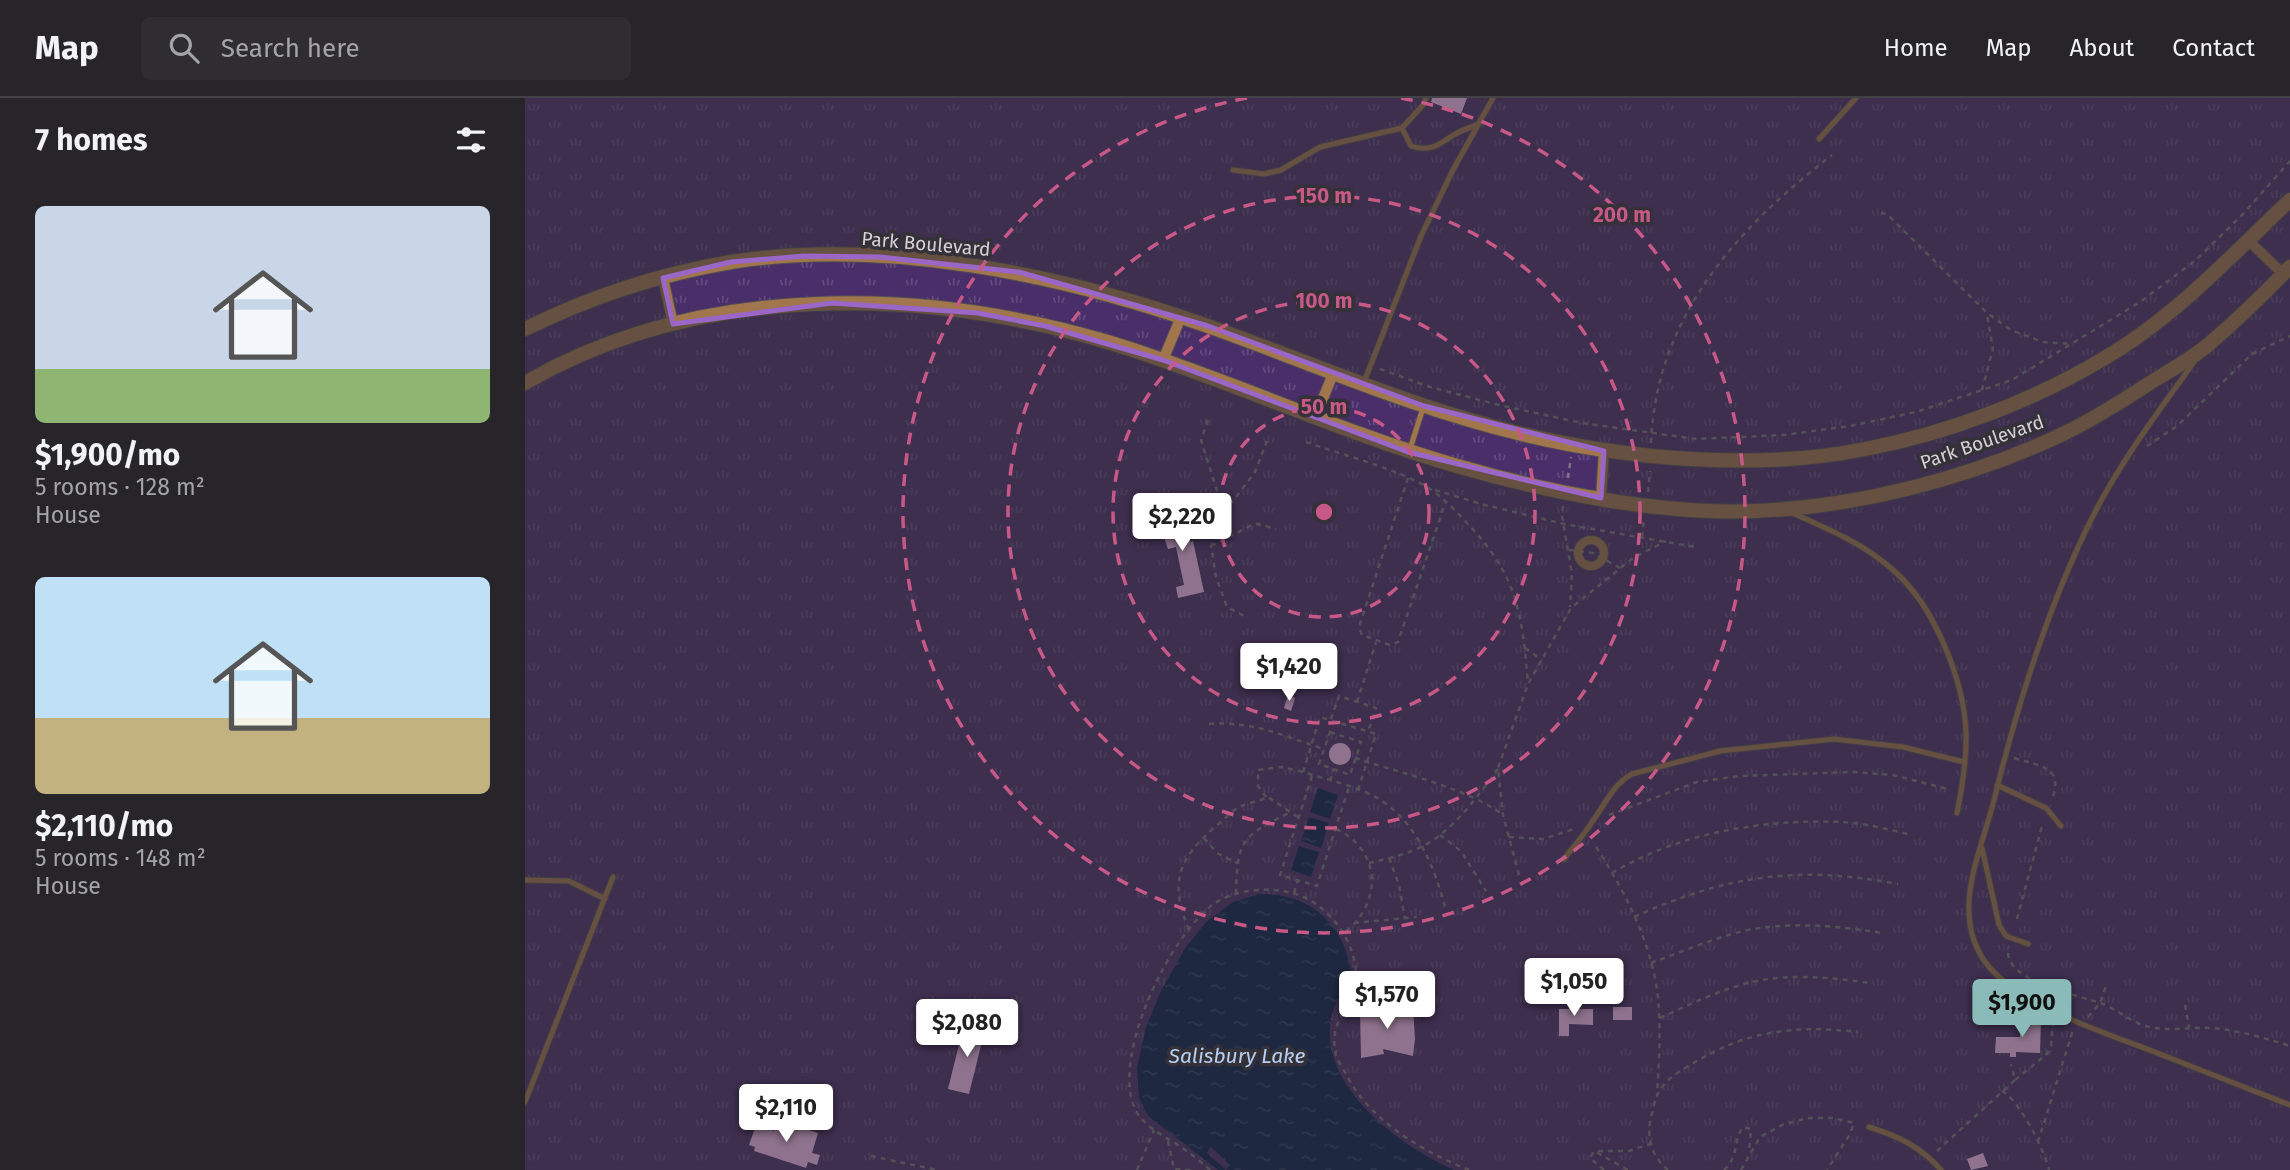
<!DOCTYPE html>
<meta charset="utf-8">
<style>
:root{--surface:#27252a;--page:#2f2d32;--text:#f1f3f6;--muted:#a4a5a8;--line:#434247;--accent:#8bbbb9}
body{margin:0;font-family:"Fira Sans",sans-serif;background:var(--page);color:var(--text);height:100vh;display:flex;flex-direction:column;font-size:26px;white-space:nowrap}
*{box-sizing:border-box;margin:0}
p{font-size:23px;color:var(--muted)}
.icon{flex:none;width:38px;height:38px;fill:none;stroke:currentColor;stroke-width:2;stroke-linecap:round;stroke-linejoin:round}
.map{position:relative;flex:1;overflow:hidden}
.sheet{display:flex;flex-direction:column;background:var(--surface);width:525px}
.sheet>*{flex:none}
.price{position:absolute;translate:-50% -60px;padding:0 16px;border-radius:7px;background:#fff;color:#222;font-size:23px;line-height:46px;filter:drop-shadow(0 2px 4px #0008)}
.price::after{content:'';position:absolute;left:50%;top:42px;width:21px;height:16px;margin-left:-10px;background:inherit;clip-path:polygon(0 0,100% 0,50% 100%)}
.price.active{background:var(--accent);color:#111}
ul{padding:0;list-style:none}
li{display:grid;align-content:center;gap:14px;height:371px;padding:0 35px}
li span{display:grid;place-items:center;height:217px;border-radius:10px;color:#555}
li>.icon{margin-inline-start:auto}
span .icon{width:126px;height:126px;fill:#fffc;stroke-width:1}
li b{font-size:30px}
h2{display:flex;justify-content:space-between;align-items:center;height:84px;padding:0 35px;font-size:30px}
header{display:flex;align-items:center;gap:42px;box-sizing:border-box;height:98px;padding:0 35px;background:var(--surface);border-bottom:2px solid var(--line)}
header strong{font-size:33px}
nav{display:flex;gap:38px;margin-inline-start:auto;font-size:24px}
.search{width:490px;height:63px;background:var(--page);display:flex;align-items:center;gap:18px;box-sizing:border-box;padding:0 24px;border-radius:10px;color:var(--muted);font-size:26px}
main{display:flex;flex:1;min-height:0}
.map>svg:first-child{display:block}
.park{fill:url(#park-tufts)}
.water{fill:url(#water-ripples);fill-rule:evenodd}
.building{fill:#fdc3f6}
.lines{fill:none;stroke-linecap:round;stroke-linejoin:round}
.service-casing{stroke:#514e55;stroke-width:7}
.pedestrian-casing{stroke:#514e55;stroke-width:10}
.minor-casing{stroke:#514e55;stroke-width:12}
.tertiary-casing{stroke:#514e55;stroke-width:16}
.path{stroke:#79777d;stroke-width:2.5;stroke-dasharray:5 5;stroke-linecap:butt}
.service{stroke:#a1764c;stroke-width:5}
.pedestrian{stroke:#a1764c;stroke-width:8}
.minor{stroke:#a1764c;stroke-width:10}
.tertiary{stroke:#a1764c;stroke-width:14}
.marked{fill:none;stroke:#9a66c7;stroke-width:5;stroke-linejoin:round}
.ring{fill:none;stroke:#c85986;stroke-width:3.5;stroke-dasharray:12 9}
.labels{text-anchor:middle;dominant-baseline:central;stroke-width:7;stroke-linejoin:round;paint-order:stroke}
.street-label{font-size:19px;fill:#d4d2d7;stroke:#343138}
.water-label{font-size:21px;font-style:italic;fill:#b8cff4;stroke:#343138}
.centre{fill:#c85986;stroke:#343138;stroke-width:3.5}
.ring-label{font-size:21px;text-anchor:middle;font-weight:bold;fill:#c85986;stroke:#343138;stroke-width:7;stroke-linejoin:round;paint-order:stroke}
</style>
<header>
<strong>Map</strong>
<div class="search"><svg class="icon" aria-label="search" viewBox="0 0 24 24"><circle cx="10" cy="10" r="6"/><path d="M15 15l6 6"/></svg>Search here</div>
<nav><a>Home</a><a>Map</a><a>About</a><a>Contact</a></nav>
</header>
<main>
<section class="sheet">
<h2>7 homes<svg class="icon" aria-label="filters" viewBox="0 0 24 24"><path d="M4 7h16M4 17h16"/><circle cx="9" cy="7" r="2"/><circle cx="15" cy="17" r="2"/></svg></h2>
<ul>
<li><span style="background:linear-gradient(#c9d6e8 75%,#8fb573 0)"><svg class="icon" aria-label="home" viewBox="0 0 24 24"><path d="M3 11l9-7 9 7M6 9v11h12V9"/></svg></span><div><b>$1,900/mo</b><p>5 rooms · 128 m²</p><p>House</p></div></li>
<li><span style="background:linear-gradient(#bfe0f5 65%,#c2b280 0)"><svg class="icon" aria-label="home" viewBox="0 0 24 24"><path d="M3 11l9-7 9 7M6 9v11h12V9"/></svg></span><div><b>$2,110/mo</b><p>5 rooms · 148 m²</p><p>House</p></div></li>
</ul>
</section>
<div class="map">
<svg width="1765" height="1072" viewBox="0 0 1765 1072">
<defs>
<pattern id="park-tufts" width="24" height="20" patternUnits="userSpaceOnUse" patternTransform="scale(1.75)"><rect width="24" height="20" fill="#4a2e6a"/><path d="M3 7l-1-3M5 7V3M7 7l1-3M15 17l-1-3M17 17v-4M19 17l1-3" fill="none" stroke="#634b7f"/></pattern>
<pattern id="water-ripples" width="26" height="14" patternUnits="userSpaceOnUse" patternTransform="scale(1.75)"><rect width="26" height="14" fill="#031e4c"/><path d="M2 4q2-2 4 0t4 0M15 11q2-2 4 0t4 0" fill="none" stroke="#273e65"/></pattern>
</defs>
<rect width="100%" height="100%" fill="#343138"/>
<path class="park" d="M0 0H1765V1072H0Z"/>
<path class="water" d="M793 690 813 697 805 721 785 714Z
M784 719 804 725 796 750 776 743Z
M774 748 794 754 786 779 766 772Z
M734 796C791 795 826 833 827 889 812 898 806 913 805 930 801 994 877 1049 929 1072H693L623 1018 614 1000 612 970 621 929 636 893 659 852 681 824 708 804ZM686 1049 705 1067 701 1072 682 1055Z"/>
<path class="building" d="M907 0H942L936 16 906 4Z
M654 412 665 444 668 443 679 494 653 500 651 489 659 487 651 449 643 451 632 419Z
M763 597 770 600 766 613 759 610Z
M804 656a11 11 0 1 1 22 0a11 11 0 1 1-22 0Z
M1044 906H1052V911H1068V927L1044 926V938H1034V911H1044Z
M865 909H888L890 941 888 958 858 951 859 956 836 960 835 911H857L858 916 865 913Z
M1088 909H1107V922H1088Z
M1495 920 1516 921 1515 955 1491 954V959H1485V955H1470L1471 939H1495Z
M439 926 460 931 444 996 423 991Z
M253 1022 293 1035 287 1055 295 1057 292 1067 283 1064 281 1070 229 1053 230 1049 224 1047 231 1027 249 1033Z
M1458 1055 1463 1068 1446 1072 1442 1061Z"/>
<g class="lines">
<defs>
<path id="service" d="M901 0 899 6 877 30 886 48C904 54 912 48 927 38 935 33 944 30 953 26
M1294 41 1331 0
M708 72 739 76 756 72 795 49 877 30
M1669 264C1634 313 1598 360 1570 414 1524 504 1493 604 1469 702 1461 734 1445 773 1444 805 1443 828 1449 851 1464 869 1498 908 1574 933 1622 951 1670 970 1717 988 1765 1007
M839 284 896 138 928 72 968 0
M885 351 898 310
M1265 414C1301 430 1338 445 1368 472 1409 507 1439 582 1441 635 1442 662 1437 690 1432 715
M1472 687 1521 710 1536 728
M1457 750 1474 827 1481 838 1503 846
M1039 761C1048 749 1059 737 1067 724 1080 707 1087 687 1107 676L1195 653 1309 641 1378 649 1439 664
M0 782 44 783 80 801
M0 1004 88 779
M1344 1029C1373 1038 1396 1049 1416 1072"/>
<path id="pedestrian" d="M1053 455a13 13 0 1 1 26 0a13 13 0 1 1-26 0Z"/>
<path id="minor" d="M1723 142 1758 176
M138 180 148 226
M638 262 656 219
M790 320 808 276
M1076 400 1079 353"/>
<path id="tertiary" d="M0 231C65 199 135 176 206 164 360 140 535 176 680 227 785 264 885 309 993 335 1099 361 1233 373 1340 351 1421 336 1508 303 1578 261 1649 220 1706 158 1765 102
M0 285C173 184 399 189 586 245 703 281 814 334 932 368 1022 394 1135 417 1229 413 1333 409 1445 380 1538 336 1569 321 1599 302 1628 283 1646 272 1666 261 1683 247 1711 223 1739 196 1765 169"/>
</defs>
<use href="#service" class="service-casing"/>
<use href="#pedestrian" class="pedestrian-casing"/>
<use href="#minor" class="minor-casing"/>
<use href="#tertiary" class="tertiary-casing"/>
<path class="path" d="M1356 115 1362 116 1462 215 1486 232 1518 244 1548 246
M855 271 905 289 974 307 1057 325 1171 341 1259 337 1325 328 1391 314 1487 282 1615 204 1671 162 1718 116 1765 63
M1457 292 1468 251 1462 217
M683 322 676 342 699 415 686 448 691 479 702 509 721 519
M781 344C818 357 858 367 893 384 913 394 927 409 942 425 993 478 997 516 1003 586
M1126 345C1131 219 1212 130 1307 57
M1622 348 1652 328 1727 256 1765 238
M883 380 834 529 837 537 865 547 873 544 921 403
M1043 380 1046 359
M910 392 960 407 1039 426 1170 449
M1123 394 1125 373
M1038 408 1037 418 1047 476 1045 509
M699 415 730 374 742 343
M1117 439 1119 421
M686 448 725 428 733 426 751 431
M1044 452 1068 455 1095 470
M1000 550 1017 562
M832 604 851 544
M806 621 814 598 851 610 843 634
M684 626C729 623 758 638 799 651
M805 634 836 644 825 677 794 666Z
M830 660C872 674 945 691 978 717
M1489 660C1515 668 1539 668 1527 702
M787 678 755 777 792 788 824 689
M805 683 809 671
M833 692 851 636 795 619 778 674C803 682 832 688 854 701 892 725 909 768 920 809
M741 699 733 688V672L757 669 778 674
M1084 717 1172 684 1214 678 1329 674 1368 677 1423 691
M811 731C847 747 858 787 834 820 830 826 823 831 818 836
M915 737 936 753 961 793
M984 739 1018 741 1052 730
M679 740 692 755 712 765
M1071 749C1100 793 1127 846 1133 899 1136 932 1134 965 1132 997
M864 760 874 787 880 821
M844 765C866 760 892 754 911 740 936 722 955 695 973 671
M1087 775C1156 734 1239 721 1317 724 1340 725 1365 732 1387 737
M994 777 978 717 973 670 1003 586 1046 510 1108 460 1141 443
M769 795 773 782
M711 796C712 742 717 738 764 715
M1109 819C1202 777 1273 767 1373 786
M1492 821 1517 728
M829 825 892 819
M664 832C644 784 653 761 691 728 699 722 707 712 716 708 725 704 734 704 742 699 754 705 762 713 773 719
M1483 855C1485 885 1554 897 1578 906 1593 912 1606 924 1621 928 1641 934 1665 929 1686 930 1713 932 1740 940 1765 948
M1126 865C1156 854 1187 841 1218 833 1263 823 1313 828 1358 835
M1660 907 1664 929
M1563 919 1575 905 1581 888
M1135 920C1168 905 1202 888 1237 882 1273 876 1309 880 1345 885
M1490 982 1522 956 1526 948 1528 925
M1477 993C1495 1003 1519 1051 1524 1072
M643 1043 649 1071 666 1072
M1513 1044 1548 932
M1073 1053H1104L1125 1046
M1412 1053 1490 982 1486 966
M346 1058 412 1072
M612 1072 629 1032
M685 1072C677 1065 669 1058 660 1052 644 1040 621 1031 611 1013 584 961 645 836 690 805 712 791 743 789 767 795 804 804 837 849 830 888 825 915 803 922 811 957 813 964 818 970 821 976 845 1023 897 1053 944 1072
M1079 1072 1065 1060 1069 1053 1103 1072
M1143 1072C1127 1059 1121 1040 1126 1019 1128 1013 1129 1004 1132 998 1138 983 1153 974 1167 966 1222 932 1270 927 1333 934
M1199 1072C1214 1059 1208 1042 1218 1029L1226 1031 1224 1054
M1216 1072 1235 1039 1257 1027 1282 1020H1308L1329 1025 1325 1036 1302 1072"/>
<use href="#service" class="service"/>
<use href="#pedestrian" class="pedestrian"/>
<use href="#minor" class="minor"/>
<use href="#tertiary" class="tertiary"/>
</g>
<path d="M0 0H1765V1072H0ZM280 158 355 159 494 174 683 228 899 308 1079 353 1076 400 883 354 638 262 520 228 453 215 307 205 148 226 138 180 206 164Z" fill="#343138" fill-opacity=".55" fill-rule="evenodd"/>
<path class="marked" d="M280 158 355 159 494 174 683 228 899 308 1079 353 1076 400 883 354 638 262 520 228 453 215 307 205 148 226 138 180 206 164Z"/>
<g class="ring">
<circle cx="799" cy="414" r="105"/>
<circle cx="799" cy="414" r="211"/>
<circle cx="799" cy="414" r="316"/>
<path d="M876 0A421 421 0 1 1 722 0"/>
</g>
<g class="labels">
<g class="street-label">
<text transform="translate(401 146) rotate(5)">Park Boulevard</text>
<text transform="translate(1457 344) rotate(-19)">Park Boulevard</text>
</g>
<g class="water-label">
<text x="712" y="958">Salisbury Lake</text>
</g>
</g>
<circle cx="799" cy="414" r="10" class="centre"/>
<g class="ring-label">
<text x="799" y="105">150 m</text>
<text x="1097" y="124">200 m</text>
<text x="799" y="210">100 m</text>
<text x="799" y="316">50 m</text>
</g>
</svg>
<b class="price" style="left:657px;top:455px">$2,220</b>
<b class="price" style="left:764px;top:605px">$1,420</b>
<b class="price" style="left:1049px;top:920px">$1,050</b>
<b class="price" style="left:862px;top:933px">$1,570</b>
<b class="price active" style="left:1497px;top:941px">$1,900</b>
<b class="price" style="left:442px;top:961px">$2,080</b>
<b class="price" style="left:261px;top:1046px">$2,110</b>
</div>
</main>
